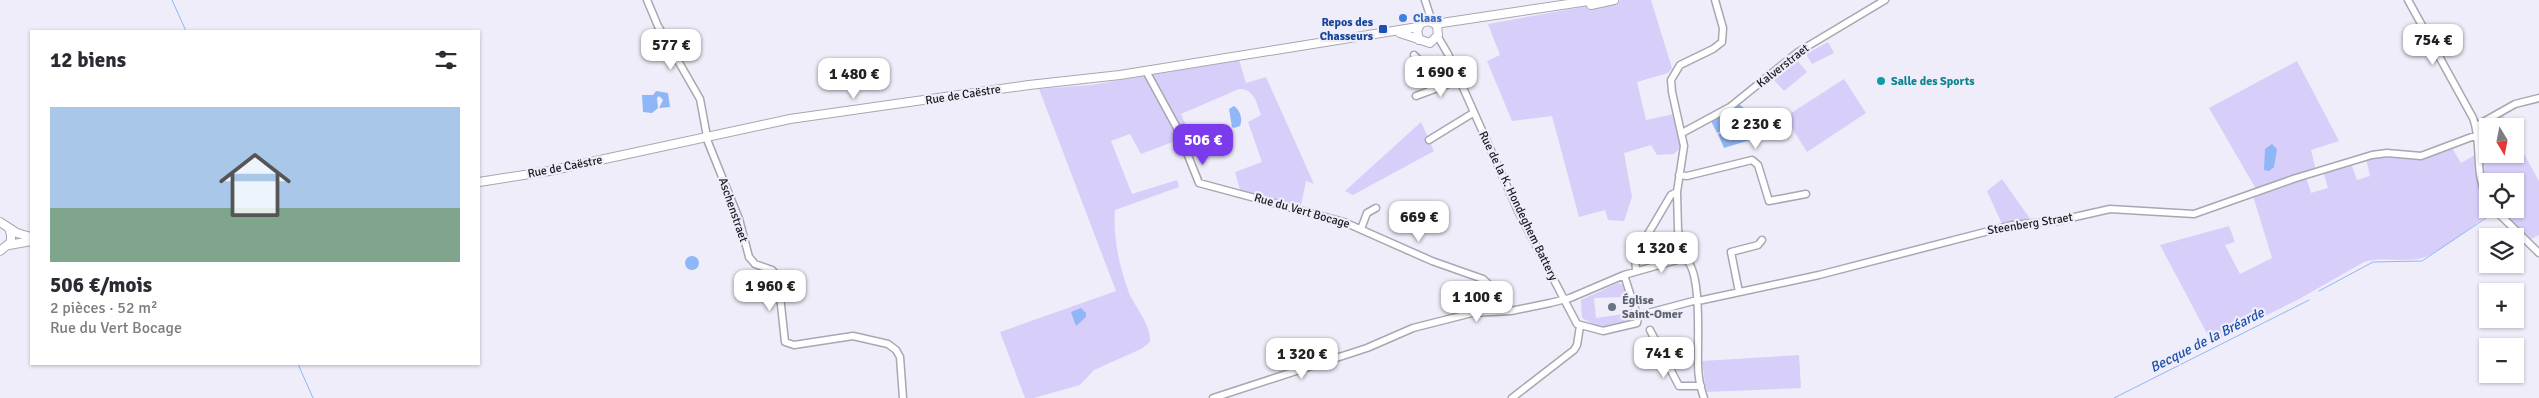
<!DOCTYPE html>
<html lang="fr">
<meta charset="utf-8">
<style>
:root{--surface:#fff;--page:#f2f2f3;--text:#2b2b33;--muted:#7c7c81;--accent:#7c3aed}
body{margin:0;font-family:Signika,sans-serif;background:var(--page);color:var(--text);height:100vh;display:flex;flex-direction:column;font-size:19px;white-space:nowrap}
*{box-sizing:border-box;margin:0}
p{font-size:16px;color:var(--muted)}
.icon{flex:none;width:28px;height:28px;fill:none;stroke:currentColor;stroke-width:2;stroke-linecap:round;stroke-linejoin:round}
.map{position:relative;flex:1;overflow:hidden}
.sheet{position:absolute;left:30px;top:30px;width:450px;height:335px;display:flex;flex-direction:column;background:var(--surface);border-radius:0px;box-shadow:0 1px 4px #0004}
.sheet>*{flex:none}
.needle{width:32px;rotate:170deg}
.fabs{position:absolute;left:2479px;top:118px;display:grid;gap:10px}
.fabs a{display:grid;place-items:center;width:45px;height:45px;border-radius:0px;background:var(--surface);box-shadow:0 1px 4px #0004;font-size:25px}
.price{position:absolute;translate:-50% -42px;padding:0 11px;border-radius:10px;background:#fff;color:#222;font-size:16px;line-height:32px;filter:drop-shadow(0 1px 2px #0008)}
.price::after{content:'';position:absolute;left:50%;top:30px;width:15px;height:11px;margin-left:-8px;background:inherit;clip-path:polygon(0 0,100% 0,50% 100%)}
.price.current{background:var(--accent);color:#fff}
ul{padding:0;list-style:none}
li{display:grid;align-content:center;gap:10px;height:265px;padding:0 20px}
li span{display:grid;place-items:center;height:155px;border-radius:0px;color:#555}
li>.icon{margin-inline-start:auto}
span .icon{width:90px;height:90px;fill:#fffc;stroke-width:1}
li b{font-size:21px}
h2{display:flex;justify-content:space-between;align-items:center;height:60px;padding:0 20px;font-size:21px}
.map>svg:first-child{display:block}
.green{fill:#d8cefa}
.water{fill:#8fb6f6}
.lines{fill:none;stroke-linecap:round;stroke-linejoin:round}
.stream{stroke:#8fb6f6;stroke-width:1}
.minor-casing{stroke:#a9a6b2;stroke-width:9}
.major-casing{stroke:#a9a6b2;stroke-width:10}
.minor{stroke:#fff;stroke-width:6}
.major{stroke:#fff;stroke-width:8}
.shop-dot{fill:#3f7fe0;stroke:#efedf9;stroke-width:2}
.transit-dot{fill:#1a4fb4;stroke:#efedf9;stroke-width:2}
.culture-dot{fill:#0f9aa8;stroke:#efedf9;stroke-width:2}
.worship-dot{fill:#6b7280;stroke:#efedf9;stroke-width:2}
.labels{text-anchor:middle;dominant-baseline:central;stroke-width:4.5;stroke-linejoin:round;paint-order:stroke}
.shop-label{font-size:12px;font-weight:bold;fill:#366cbe;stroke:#efedf9;text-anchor:start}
.transit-label{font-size:12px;font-weight:bold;fill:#164399;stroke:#efedf9;text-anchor:end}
.street-label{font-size:12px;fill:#1c1b1f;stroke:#efedf9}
.culture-label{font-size:12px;font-weight:bold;fill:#0d838f;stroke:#efedf9;text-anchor:start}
.worship-label{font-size:12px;font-weight:bold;fill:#5b616d;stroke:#efedf9;text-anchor:start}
.water-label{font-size:14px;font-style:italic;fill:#1c51ad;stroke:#efedf9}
</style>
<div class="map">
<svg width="2539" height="398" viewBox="0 0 2539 398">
<rect width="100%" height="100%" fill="#efedf9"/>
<path class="green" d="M1622 0H1651L1672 68 1668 73 1637 82 1646 120 1674 114 1682 146 1674 154 1657 155 1651 145 1624 153 1632 197 1624 221 1608 220 1605 210 1579 217 1552 116 1512 121 1487 61 1500 55 1488 24Z
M1828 42 1834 53 1812 64 1806 54Z
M1239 60 1246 83 1266 77 1314 184 1306 181 1300 210 1241 193 1235 172 1262 162 1248 122 1261 115C1257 104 1254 88 1239 89L1181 114 1189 132 1185 137 1152 75Z
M1797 60 1807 72 1784 91 1774 80Z
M2297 61 2339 141 2311 150 2316 170 2256 189 2209 108Z
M1144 76 1167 115 1178 140 1141 154 1130 134 1111 141 1132 194 1177 180 1179 187 1115 210C1113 239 1119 265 1129 293 1135 307 1152 326 1150 342L1141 349 1094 370 1080 385 1034 398H1025L1000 332 1116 291 1039 89 1091 85Z
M1844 79 1866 113 1807 152 1785 117Z
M2502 113 2508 126H2488V154H2515V138L2539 181V235L2531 239 2499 209H2515V181H2488L2487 190 2481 161 2480 129Z
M1421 122 1434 151 1353 195 1345 191Z
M2452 148 2461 163 2475 155C2475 167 2475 178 2480 189 2482 196 2487 201 2488 209L2493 211C2477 222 2439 254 2422 258 2402 263 2383 256 2364 262L2299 299 2212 343 2160 245 2229 226 2235 242 2225 245 2240 274 2272 258 2253 196 2306 177 2311 193 2328 188 2323 171 2351 163 2357 180 2370 176 2366 159 2379 156 2429 155Z
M2002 179 2031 220 2002 224 1987 191Z
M1618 283 1623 285 1626 297 1594 298 1596 318 1630 313 1631 324 1600 328 1582 318 1581 300Z
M1799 355 1801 388 1706 392 1702 361Z"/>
<path class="water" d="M656 91 668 93 670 107 659 108 663 100 659 96 657 98 658 108 652 113 643 112 642 95H653Z
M1738 104 1743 107 1750 140 1724 148 1718 134 1723 132 1725 138 1730 139 1742 135 1737 118H1730L1723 122V130L1717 133 1711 121Z
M1234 106C1240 110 1243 119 1240 126L1234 128 1232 127 1229 109Z
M2272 144 2277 149 2274 167 2269 171 2264 170 2265 149Z
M685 263a7 7 0 1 1 14 0a7 7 0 1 1-14 0Z
M1081 308 1086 313V317L1076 326 1071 312Z"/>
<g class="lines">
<path class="stream" d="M172 0 186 31
M2319 291 2373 262 2422 261 2492 214
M298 364 313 398
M2114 398 2309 300"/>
<defs>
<path id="minor" d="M647 0 658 26 700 99 708 142 739 219 749 257 755 264 772 270 778 277 785 342 794 345 853 336 888 344 896 350 900 357 903 398
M1425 0 1432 22
M2408 0 2473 118C2483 144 2473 173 2488 199
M1438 37 1448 54 1518 211 1577 324 1603 331 1637 323 1638 318 1624 275
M1414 55 1419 60 1431 90
M1146 71 1177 128 1199 183 1344 222 1432 261 1483 279 1493 288 1500 311
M1416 96 1459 80
M2476 126 2515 104 2539 98
M1682 133 1730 107 1798 52 1885 0
M1429 140 1473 113
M1679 175 1687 176 1752 160 1758 165 1769 201 1806 194
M2494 209 2539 253
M1361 229 1367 213 1376 208
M1684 258 1678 230 1677 192 1684 146 1672 92 1671 80 1680 65 1713 49 1722 42 1723 28 1715 0
M1684 258C1703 268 1697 343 1698 364 1698 375 1700 387 1704 398
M1636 271 1635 256 1671 195 1677 192
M1739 292 1731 252 1758 245 1762 240
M1698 301 1819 275 2012 225 2057 221 2110 209 2194 214 2296 178 2372 155 2387 153 2421 156 2477 135
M1637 316 1697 300
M1650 330 1679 386H1701
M1213 398 1367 348 1413 328 1472 313 1511 311 1550 303 1570 298 1624 275 1684 258
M1512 398 1574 350 1577 345 1580 326"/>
<path id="major" d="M1591 5 1614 0
M1435 24 1595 0
M1400 33 1430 43 1438 35 1437 25 1429 21 1421 23 1417 30 1419 40
M479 182 549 171 790 119 1029 85 1120 75 1418 27
M0 222 17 233 31 237
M9 245 31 241
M0 251 11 242V235L9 228"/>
</defs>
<use href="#minor" class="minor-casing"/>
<use href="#major" class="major-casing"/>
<use href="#minor" class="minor"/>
<use href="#major" class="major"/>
</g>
<circle class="shop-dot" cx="1403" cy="18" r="5"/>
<rect class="transit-dot" x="1378" y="24" width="10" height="10" rx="2.5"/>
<circle class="culture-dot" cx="1881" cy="81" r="5"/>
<circle class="worship-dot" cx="1612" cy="307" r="5"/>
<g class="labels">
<g class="shop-label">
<text x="1413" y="18">Claas</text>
</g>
<g class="transit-label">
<text x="1373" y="22">Repos des<tspan x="1373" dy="14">Chasseurs</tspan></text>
</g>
<g class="street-label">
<text transform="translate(1783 66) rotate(-38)">Kalverstraet</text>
<text transform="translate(963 95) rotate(-9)">Rue de Caëstre</text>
<text transform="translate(565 167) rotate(-11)">Rue de Caëstre</text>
<text transform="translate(1518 206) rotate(64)">Rue de la K. Hondeghem Battery</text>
<text transform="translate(733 210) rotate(71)">Aschenstraet</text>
<text transform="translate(1302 211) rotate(16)">Rue du Vert Bocage</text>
<text transform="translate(2030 224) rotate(-9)">Steenberg Straet</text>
</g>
<g class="culture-label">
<text x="1891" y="81">Salle des Sports</text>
</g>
<g class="worship-label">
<text x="1622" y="300">Église<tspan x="1622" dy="14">Saint-Omer</tspan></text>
</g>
<g class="water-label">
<text transform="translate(2207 340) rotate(-27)">Becque de la Bréarde</text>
</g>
</g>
</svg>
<div class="fabs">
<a><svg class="needle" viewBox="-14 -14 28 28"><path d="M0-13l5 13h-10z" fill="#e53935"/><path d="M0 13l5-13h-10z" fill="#7c7c81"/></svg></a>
<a><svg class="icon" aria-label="locate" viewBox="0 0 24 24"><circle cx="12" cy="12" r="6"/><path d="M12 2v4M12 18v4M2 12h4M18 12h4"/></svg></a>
<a><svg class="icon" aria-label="layers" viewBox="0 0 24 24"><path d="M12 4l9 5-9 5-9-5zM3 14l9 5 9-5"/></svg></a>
<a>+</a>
<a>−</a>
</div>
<b class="price" style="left:2433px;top:66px">754 €</b>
<b class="price" style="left:671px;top:71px">577 €</b>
<b class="price" style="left:1441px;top:98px">1 690 €</b>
<b class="price" style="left:854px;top:100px">1 480 €</b>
<b class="price" style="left:1756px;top:150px">2 230 €</b>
<b class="price current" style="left:1203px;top:166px">506 €</b>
<b class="price" style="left:1419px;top:243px">669 €</b>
<b class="price" style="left:1662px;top:274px">1 320 €</b>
<b class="price" style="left:770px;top:312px">1 960 €</b>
<b class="price" style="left:1477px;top:323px">1 100 €</b>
<b class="price" style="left:1664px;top:379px">741 €</b>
<b class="price" style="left:1302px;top:380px">1 320 €</b>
<section class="sheet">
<h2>12 biens<svg class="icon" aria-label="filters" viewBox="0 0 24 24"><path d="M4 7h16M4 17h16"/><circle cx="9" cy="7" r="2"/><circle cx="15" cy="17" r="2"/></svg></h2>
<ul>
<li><span style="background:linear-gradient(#a9c7e8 65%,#7fa58c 0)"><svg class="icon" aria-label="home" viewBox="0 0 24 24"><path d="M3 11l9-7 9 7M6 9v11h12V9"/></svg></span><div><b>506 €/mois</b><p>2 pièces · 52 m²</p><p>Rue du Vert Bocage</p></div></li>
</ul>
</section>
</div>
